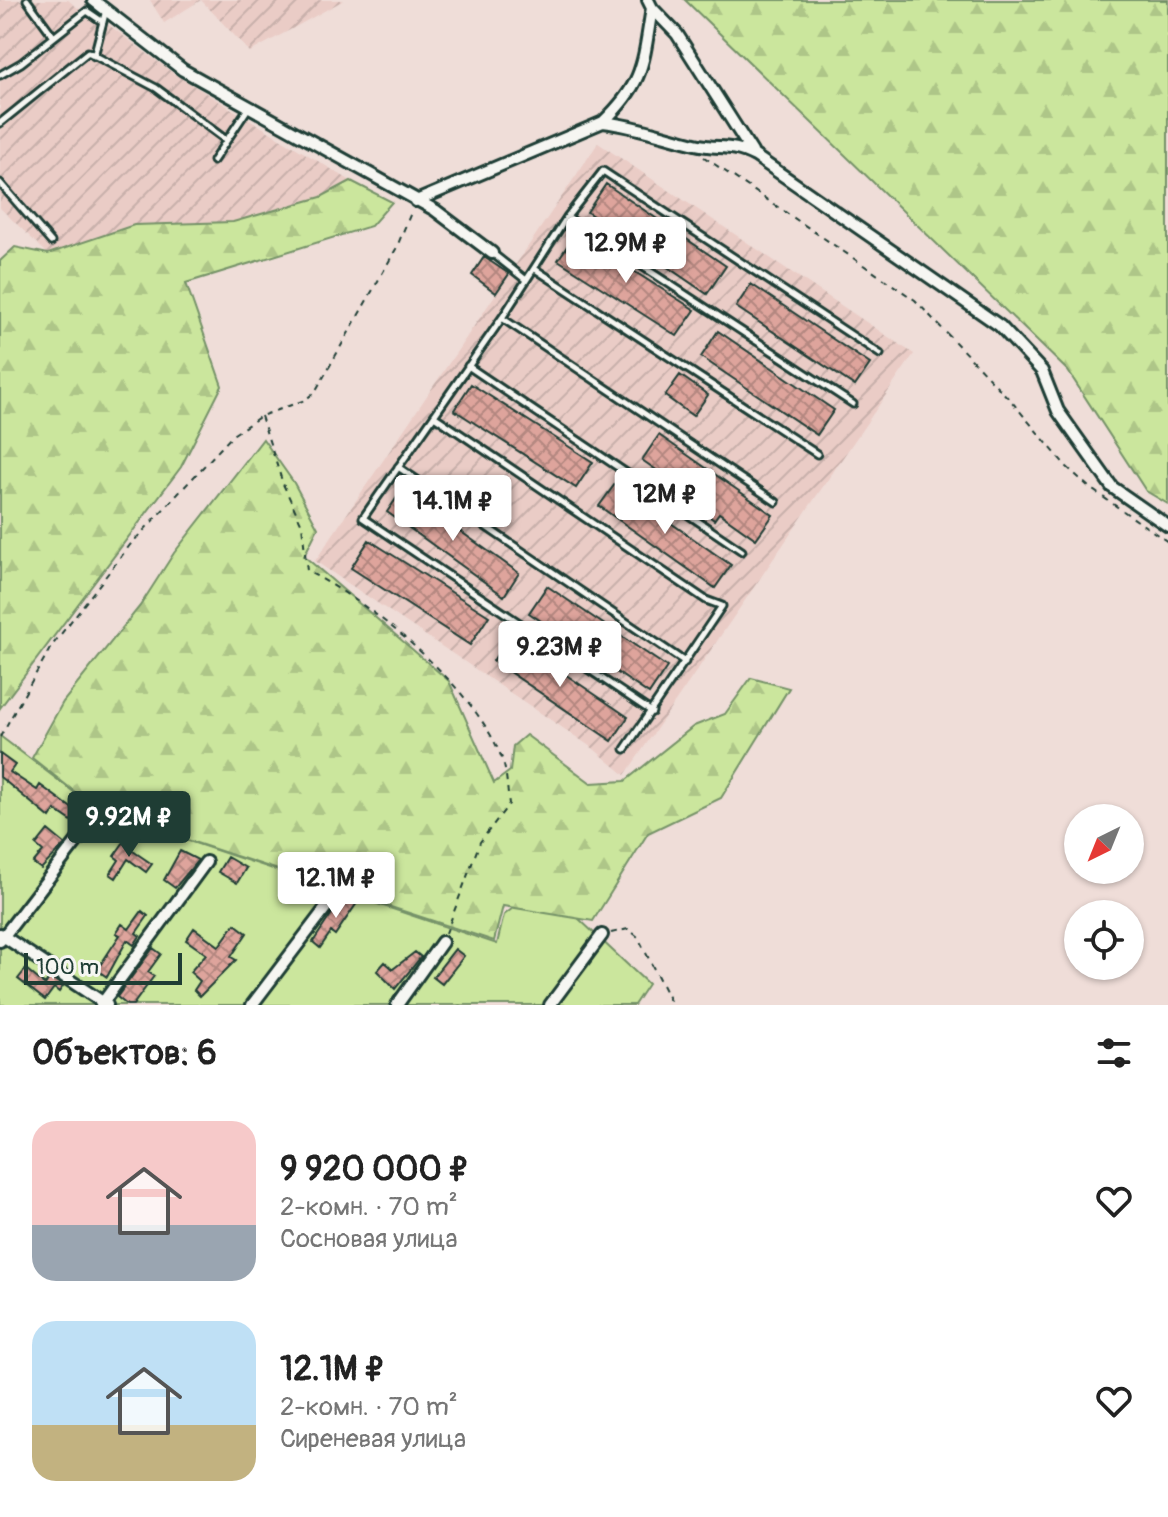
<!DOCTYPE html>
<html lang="ru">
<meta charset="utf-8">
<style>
:root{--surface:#fff;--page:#f6f6f6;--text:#222;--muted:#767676;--accent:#1f3d34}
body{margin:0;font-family:Pangolin,sans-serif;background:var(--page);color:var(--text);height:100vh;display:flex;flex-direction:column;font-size:30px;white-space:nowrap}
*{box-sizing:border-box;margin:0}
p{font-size:26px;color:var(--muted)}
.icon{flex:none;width:44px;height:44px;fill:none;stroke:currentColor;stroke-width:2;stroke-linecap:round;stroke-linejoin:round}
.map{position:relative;height:1005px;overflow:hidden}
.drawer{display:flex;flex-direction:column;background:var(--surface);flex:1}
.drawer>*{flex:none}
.needle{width:52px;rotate:223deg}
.controls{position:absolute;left:1064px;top:804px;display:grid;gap:16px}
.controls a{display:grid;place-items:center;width:80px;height:80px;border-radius:50%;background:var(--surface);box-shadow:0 2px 6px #0004;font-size:40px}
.scale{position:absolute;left:24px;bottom:20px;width:158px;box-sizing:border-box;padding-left:8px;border:4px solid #1f3d34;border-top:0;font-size:22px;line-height:28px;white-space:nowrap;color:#1f3d34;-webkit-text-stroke:6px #f6f6f2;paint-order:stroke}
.price{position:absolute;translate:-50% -68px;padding:0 18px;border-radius:8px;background:#fff;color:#222;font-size:26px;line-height:52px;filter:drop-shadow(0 2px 4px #0008)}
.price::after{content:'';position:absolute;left:50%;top:48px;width:24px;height:18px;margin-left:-12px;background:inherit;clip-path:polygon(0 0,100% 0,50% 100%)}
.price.active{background:var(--accent);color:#fff}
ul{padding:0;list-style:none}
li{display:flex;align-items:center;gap:24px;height:200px;padding:0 32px}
li span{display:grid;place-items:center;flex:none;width:224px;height:160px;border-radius:24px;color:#555}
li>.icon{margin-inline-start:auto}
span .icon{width:96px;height:96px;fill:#fffc;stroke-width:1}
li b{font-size:34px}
h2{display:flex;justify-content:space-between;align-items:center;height:96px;padding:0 32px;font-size:34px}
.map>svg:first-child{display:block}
.industrial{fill:url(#industrial-furrows)}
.green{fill:#cbe69d;stroke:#759268;stroke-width:2}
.forest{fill:url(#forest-firs);stroke:#759268;stroke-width:2}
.building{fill:url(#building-cross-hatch);stroke:#1f3d34;stroke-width:2}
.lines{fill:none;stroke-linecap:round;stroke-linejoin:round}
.lane-casing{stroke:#1f3d34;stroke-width:11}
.street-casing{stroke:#1f3d34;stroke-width:16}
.path{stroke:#1f3d34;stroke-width:2;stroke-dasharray:6 6;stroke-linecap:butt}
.lane{stroke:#f6f6f2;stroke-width:5}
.street{stroke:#f6f6f2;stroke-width:10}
</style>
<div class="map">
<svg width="1168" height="1005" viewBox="0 0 1168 1005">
<defs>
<pattern id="industrial-furrows" width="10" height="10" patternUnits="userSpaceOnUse" patternTransform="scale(2)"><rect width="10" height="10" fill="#eaccc6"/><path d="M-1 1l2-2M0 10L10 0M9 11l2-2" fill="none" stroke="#c8b0ab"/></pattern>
<pattern id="forest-firs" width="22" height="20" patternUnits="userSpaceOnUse" patternTransform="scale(2)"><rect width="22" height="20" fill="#cbe69d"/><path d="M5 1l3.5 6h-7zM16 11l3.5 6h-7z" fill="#aec688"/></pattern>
<pattern id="building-cross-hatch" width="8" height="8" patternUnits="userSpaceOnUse" patternTransform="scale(2)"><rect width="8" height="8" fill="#dea49c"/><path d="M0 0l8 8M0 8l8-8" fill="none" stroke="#b38780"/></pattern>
</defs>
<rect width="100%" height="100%" fill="#efddd8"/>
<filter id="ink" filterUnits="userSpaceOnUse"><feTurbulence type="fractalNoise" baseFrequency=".0125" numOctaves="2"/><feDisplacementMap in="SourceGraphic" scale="16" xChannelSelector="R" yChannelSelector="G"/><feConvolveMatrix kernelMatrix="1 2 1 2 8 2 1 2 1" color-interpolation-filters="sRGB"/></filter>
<g filter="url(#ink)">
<path class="industrial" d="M0 0H68L99 25H109L174 74 351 181 321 197 233 222 134 225 48 254 0 208Z
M150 0H344L250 52 201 0 164 23Z
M598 143 914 354 625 775 594 749 315 561Z"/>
<path class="green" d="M0 736 99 811 497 944 504 915 543 885 648 984 634 1005H0Z"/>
<path class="forest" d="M685 0H1168V504L1146 491 1068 371Z
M351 181 392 202 371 226 186 283 222 386 181 467 0 708V261L15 247 48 254 134 225 233 222 321 197Z
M263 439 294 483 318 528 304 556 449 681 494 783 510 771 513 746 526 735 591 783 625 781 694 726 725 714 751 678 789 688 721 798 648 833 593 921 503 906 494 941 99 811 32 758 63 702 140 606 174 553Z"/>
<path class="building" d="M606 184 726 266 707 294 587 212Z
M575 234 695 310 677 336 558 260Z
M484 257 509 274 496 293 472 275Z
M751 284 870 364 855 386 736 307Z
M718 331 834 410 817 435 701 357Z
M680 375 708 395 693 416 665 396Z
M471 384 593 462 576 488 454 410Z
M659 435 773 515 756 539 719 513 714 520 704 512 708 506 642 460Z
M615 484 731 565 715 588 599 506Z
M402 490 519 573 504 596 387 512Z
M369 540 489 616 470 645 351 568Z
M547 586 667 667 649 694 529 613Z
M509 636 628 717 612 741 493 661Z
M0 754 15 765 10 772 37 790 40 785 81 815 76 824 55 810 50 818 0 777Z
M48 830 65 844 41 869 33 863 43 851 36 845Z
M126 839 133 843 130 849 152 864 146 872 128 859 116 878 110 874 119 860 114 856Z
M180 851 198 860 175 888 164 880Z
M227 857 246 868 237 883 218 872Z
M344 895 357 903 335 935 331 932 320 948 313 942Z
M142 911 148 916 136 933 140 936 134 945 127 940 107 977 97 970 120 935 116 933 122 924 129 929Z
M235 924 247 933 231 957 236 960 200 996 194 990 200 981 190 972 206 954 186 940 194 928 219 946Z
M153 948 161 954 148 972 154 976 133 1005H127L117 997Z
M455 949 464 956 442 984 433 977Z
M415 952 421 957 395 989 377 971 385 962 393 969Z
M26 969 45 985 50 977 63 986 59 992 54 988 45 1000 18 979Z"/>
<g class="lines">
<defs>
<path id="lane" d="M27 0 54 37
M94 56 106 10
M0 75 21 63 87 11 103 22
M0 123 88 52 156 88 226 140
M213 161 249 107
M0 183 51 242
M567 217 853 404
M492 253 526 280
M535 269 817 454
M502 318 776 502
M468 366 742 551
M434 416 706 600 722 606 625 749
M398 467 685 662
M652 712 363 518 502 318 567 217 603 171 880 354"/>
<path id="street" d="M93 0 183 70 435 210 492 253
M652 8 677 34 752 152
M603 122C636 126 663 136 695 144 720 150 729 143 755 156L1000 326 1042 371 1058 411 1112 487 1168 526
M416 201 603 122C645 82 643 62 652 8L648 0
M0 934 107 1005
M0 941 91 823
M101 1005 206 862
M252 1005 331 901
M397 1005 442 942
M550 1005 602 935"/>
</defs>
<use href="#lane" class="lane-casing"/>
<use href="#street" class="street-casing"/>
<path class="path" d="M704 157 915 300 1012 402 1066 466 1090 488 1168 542
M261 416 283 484 302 525 307 571C374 605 472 685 501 756 507 770 507 789 509 804L480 842 446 933
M0 737 51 647 130 545 234 434 261 416 305 400 315 392 396 249 412 210
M611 933 628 929 638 937 672 1005"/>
<use href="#lane" class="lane"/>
<use href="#street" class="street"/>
</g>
</g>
</svg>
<div class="controls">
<a><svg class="needle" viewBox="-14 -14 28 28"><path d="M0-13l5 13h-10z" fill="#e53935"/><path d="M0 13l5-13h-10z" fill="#767676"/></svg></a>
<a><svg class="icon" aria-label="locate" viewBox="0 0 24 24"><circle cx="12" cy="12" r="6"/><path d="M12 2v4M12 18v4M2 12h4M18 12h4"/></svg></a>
</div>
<div class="scale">100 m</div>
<b class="price" style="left:626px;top:285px">12.9M ₽</b>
<b class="price" style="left:665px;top:536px">12M ₽</b>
<b class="price" style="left:453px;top:543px">14.1M ₽</b>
<b class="price" style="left:560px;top:689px">9.23M ₽</b>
<b class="price active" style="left:129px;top:859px">9.92M ₽</b>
<b class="price" style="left:336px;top:920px">12.1M ₽</b>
</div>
<section class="drawer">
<h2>Объектов: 6<svg class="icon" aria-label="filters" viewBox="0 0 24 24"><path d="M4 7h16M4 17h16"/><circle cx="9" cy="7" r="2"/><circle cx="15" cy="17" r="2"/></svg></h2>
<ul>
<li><span style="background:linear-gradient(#f6c9c9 65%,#9aa5b1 0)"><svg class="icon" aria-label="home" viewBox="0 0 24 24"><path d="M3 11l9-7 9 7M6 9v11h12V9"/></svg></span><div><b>9 920 000 ₽</b><p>2-комн. · 70 m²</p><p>Сосновая улица</p></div><svg class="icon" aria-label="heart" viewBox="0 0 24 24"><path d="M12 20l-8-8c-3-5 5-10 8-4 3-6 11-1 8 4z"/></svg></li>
<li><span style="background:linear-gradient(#bfe0f5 65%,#c2b280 0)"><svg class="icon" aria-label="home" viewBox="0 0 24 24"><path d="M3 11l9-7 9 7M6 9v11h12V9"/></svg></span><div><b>12.1M ₽</b><p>2-комн. · 70 m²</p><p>Сиреневая улица</p></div><svg class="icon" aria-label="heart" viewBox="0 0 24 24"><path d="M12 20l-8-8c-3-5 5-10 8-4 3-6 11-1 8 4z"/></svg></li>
</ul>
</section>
